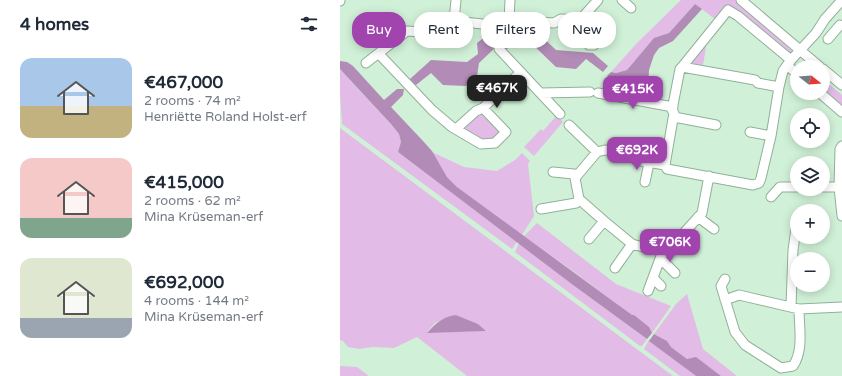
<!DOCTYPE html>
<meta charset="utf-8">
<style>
:root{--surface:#fff;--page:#f2f2f3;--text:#1f2937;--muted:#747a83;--accent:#a144ae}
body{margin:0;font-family:"Varela Round",sans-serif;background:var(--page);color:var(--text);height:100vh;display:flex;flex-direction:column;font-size:15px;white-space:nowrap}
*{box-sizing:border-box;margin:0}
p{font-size:13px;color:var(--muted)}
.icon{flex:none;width:22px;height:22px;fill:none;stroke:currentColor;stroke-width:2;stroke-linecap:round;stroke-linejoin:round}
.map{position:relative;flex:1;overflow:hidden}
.panel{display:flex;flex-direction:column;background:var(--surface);width:340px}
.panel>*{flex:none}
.guide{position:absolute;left:12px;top:12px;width:380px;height:36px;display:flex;gap:8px}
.needle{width:26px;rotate:107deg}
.fabs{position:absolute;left:450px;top:60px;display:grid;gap:8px}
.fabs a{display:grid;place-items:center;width:40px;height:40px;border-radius:50%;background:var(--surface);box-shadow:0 2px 10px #0003;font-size:20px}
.price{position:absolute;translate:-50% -34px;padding:0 9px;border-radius:8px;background:var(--accent);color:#fff;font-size:13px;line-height:26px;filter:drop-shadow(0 1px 2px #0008)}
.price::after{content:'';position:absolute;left:50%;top:24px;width:12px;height:9px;margin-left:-6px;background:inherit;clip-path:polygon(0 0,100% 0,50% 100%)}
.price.active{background:#222;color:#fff}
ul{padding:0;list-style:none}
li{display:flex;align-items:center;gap:12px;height:100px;padding:0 20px}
li span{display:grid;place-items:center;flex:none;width:112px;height:80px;border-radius:12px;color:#555}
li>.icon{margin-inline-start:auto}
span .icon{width:48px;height:48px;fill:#fffc;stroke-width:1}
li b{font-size:17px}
h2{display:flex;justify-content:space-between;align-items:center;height:48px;padding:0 20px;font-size:17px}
.pill{padding:0 14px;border-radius:16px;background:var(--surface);box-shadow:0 2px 10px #0003;font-size:14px;line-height:36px}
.pill.active{background:var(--accent);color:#fff}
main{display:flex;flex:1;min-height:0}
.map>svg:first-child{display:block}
.green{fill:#e2bce6;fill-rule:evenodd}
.water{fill:#b28bb7}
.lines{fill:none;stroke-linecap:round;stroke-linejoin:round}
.minor-casing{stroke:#91b098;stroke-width:11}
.minor{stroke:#fff;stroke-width:9}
</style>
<main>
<section class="panel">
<h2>4 homes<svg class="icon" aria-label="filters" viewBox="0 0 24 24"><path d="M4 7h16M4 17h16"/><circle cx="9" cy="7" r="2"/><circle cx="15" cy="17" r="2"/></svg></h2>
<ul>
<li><span style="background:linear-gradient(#a9c7e8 60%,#c2b280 0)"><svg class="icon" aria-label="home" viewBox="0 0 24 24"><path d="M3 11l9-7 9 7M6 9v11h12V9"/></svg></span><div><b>€467,000</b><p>2 rooms · 74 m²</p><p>Henriëtte Roland Holst-erf</p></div></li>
<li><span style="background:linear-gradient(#f6c9c9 75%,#7fa58c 0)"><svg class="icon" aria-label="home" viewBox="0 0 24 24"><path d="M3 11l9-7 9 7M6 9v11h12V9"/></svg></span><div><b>€415,000</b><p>2 rooms · 62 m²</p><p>Mina Krüseman-erf</p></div></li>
<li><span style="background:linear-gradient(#dfe7d0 75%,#9aa5b1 0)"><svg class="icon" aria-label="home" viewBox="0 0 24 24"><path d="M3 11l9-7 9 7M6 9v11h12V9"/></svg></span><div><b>€692,000</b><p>4 rooms · 144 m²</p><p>Mina Krüseman-erf</p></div></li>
</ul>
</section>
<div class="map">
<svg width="502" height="376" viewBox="0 0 502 376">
<rect width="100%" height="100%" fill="#d0f1d7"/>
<path class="green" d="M341 0H395L422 20 453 52 451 54 395 8 390 7 375 19 355 4 329 33 314 39 287 70 276 73 271 72 296 44Z
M367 41 363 65 349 63Z
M0 69 51 124 59 134 61 142 58 152 177 242 172 249 2 124 0 94Z
M483 79 502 95V106L483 90Z
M138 114H140L143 115 160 132 152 140 144 141 122 130Z
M217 115 223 122 194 156 184 147 201 129 203 131Z
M0 128 333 376H127L77 337 54 348 33 347 19 349 8 347 2 340 0 341ZM116 315 138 324 146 331 87 332 95 323Z
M92 152 124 167 157 171 175 160 182 153 190 161 188 164 194 216 182 235 117 187 107 177Z
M197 223 276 284 331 306 312 333C272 298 228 268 184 236Z
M179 243 233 285 307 339 302 346H300L175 252Z
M347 294 363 349 397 376H381L356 358 347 359 331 347 327 341 314 334 336 304Z
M309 340 356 376H340L304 349Z
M0 366 17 367 29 376H0Z"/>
<path class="water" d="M355 4 362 9 333 41 319 48 314 55 309 70 308 88 305 91 302 93 283 90 267 76 271 72 276 73 287 70 314 38 329 33Z
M166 29 196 31 216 50 253 53 268 66 263 72 246 59 236 69 216 67 189 41 185 38 180 37 165 51C162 44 162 35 166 29Z
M147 35H158L157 46 139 63 137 76 126 86 103 85 91 73 76 85 71 83 70 79 91 60 127 62 138 54 137 43Z
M0 61 7 62 13 66 44 100 57 89H64L63 95 51 107 83 141 92 151 107 177 117 187 292 315H294L309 327 312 333 307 339 233 285 58 152 61 142 59 134 51 124 0 69Z
M116 315 138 324 146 331 87 333C95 324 104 316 116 315Z
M314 334 327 341 331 347 347 359 356 357 381 376H356L309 341Z"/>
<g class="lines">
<defs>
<path id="minor" d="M116 0 114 21 161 26 169 20 214 23 221 19 240 20 258 0
M282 0 291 8
M401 0 480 67
M0 1V0
M169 20 170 0
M240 20 250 36 249 45H254
M161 26 159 49 220 114
M488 39 500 25
M39 54 92 110 112 127 141 144 155 143 166 132 143 108
M26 63 67 31 108 34 113 33 114 21
M447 65 457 74
M342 67 388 10 398 16 451 60
M483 69 502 85
M201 93 250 92
M258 93 333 107
M480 93 502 112
M334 117 376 125
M229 125 257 152
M116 129 136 111 143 108 181 72
M410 132 431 136
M502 146 500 149 499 187 502 216
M325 165 334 113 332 110 340 69 342 67 415 80 418 83 439 87
M213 172 234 174 237 176
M369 176 362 213 342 235 303 247 292 244 264 221 239 199 235 178 257 152 265 150 291 154 296 160 325 165 327 169 413 185 419 183 421 178 431 136 439 87 443 71 451 60 476 33 485 19 502 0
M305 182 309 163
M483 187H499
M431 197 440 187H457
M201 209 236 203 239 199
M358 217 374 229
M249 239 264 221
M321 259 335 273
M275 268 292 244
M313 278 321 286
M385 279 381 286 395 332 405 345 441 368 453 366C464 350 459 327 459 309
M308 291 321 256 337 241 336 237
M385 300 399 295 459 309 502 307
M451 307 453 250 456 229"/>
</defs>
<use href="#minor" class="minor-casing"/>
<use href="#minor" class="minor"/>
</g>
</svg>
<div class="fabs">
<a><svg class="needle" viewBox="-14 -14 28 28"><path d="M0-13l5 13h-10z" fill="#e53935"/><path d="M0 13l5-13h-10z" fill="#747a83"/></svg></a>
<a><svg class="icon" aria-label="locate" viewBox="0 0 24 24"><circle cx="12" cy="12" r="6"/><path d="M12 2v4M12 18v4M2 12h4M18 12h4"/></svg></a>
<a><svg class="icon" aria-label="layers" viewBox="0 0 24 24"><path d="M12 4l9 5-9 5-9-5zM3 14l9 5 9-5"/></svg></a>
<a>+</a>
<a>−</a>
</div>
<b class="price active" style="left:157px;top:109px">€467K</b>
<b class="price" style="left:293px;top:110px">€415K</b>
<b class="price" style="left:297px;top:171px">€692K</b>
<b class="price" style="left:330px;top:263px">€706K</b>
<div class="guide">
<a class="pill active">Buy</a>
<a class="pill">Rent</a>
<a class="pill">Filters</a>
<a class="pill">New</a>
</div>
</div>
</main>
